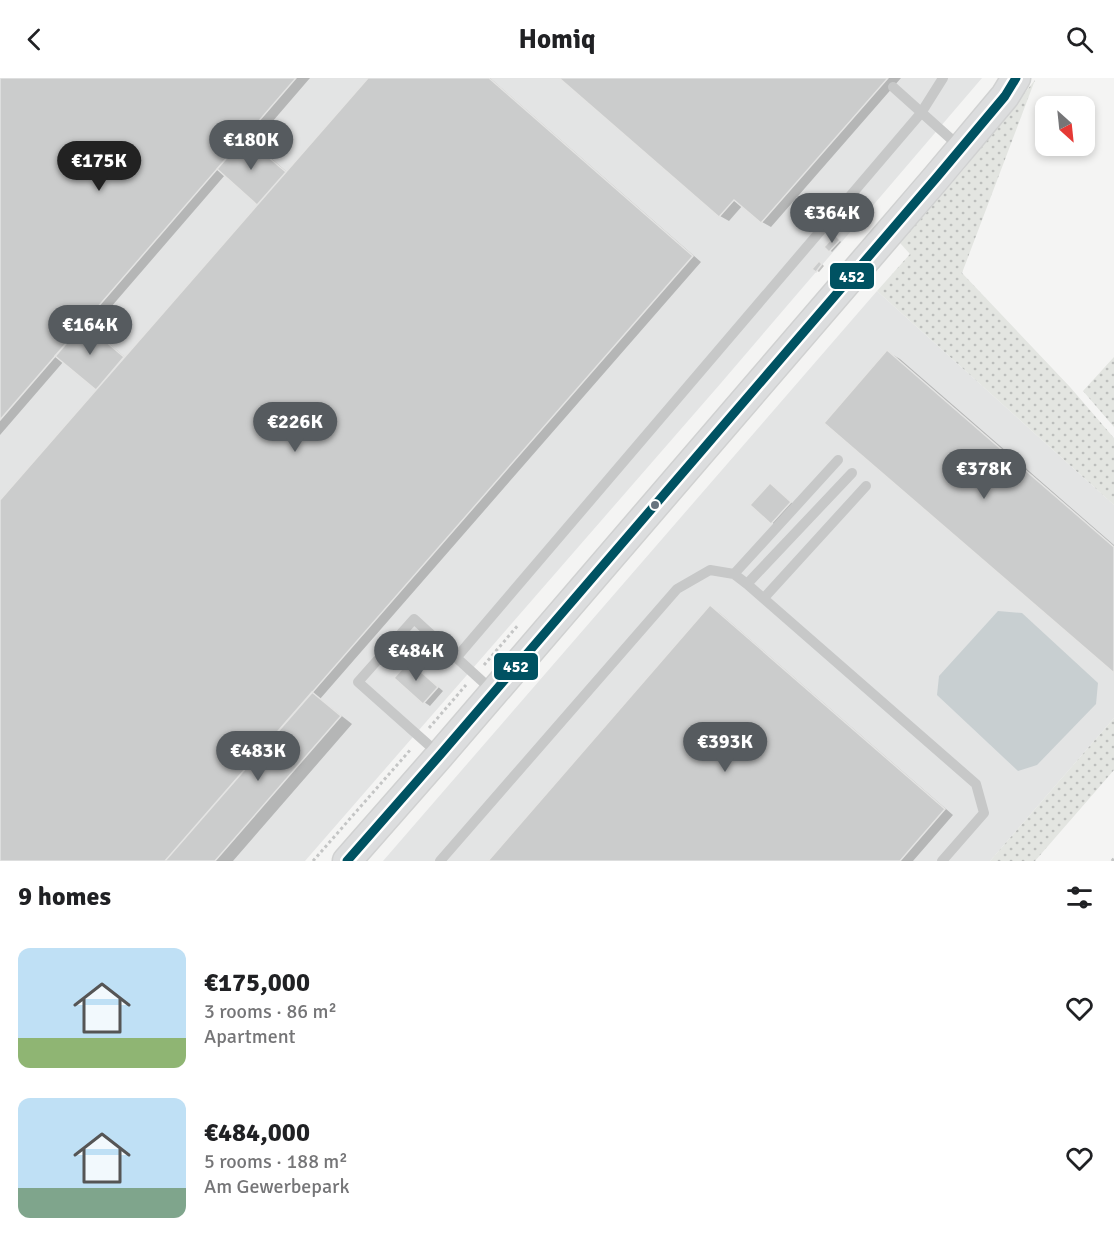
<!DOCTYPE html>
<meta charset="utf-8">
<style>
:root{--surface:#fff;--page:#f6f6f6;--text:#202124;--muted:#757577;--accent:#565b5f}
body{margin:0;font-family:Signika,sans-serif;background:var(--page);color:var(--text);height:100vh;display:flex;flex-direction:column;font-size:22px;white-space:nowrap}
*{box-sizing:border-box;margin:0}
p{font-size:20px;color:var(--muted)}
.icon{flex:none;width:33px;height:33px;fill:none;stroke:currentColor;stroke-width:2;stroke-linecap:round;stroke-linejoin:round}
.map{position:relative;height:783px;overflow:hidden}
.sheet{display:flex;flex-direction:column;background:var(--surface);flex:1}
.sheet>*{flex:none}
.needle{width:39px;rotate:153deg}
.controls{position:absolute;left:1035px;top:18px;display:grid;gap:12px}
.controls a{display:grid;place-items:center;width:60px;height:60px;border-radius:12px;background:var(--surface);box-shadow:0 3px 9px #0003;font-size:30px}
.price{position:absolute;translate:-50% -51px;padding:0 14px;border-radius:21px;background:var(--accent);color:#fff;font-size:20px;line-height:39px;filter:drop-shadow(0 2px 3px #0008)}
.price::after{content:'';position:absolute;left:50%;top:36px;width:18px;height:14px;margin-left:-9px;background:inherit;clip-path:polygon(0 0,100% 0,50% 100%)}
.price.active{background:#222;color:#fff}
ul{padding:0;list-style:none}
li{display:flex;align-items:center;gap:18px;height:150px;padding:0 18px}
li span{display:grid;place-items:center;flex:none;width:168px;height:120px;border-radius:12px;color:#555}
li>.icon{margin-inline-start:auto}
span .icon{width:72px;height:72px;fill:#fffc;stroke-width:1}
li b{font-size:26px}
h2{display:flex;justify-content:space-between;align-items:center;height:72px;padding:0 18px;font-size:26px}
header{display:flex;justify-content:space-between;align-items:center;height:78px;padding:0 18px;background:var(--surface);font-size:27px;font-weight:700}
.map>svg:first-child{display:block}
.built{fill:#e3e4e4}
.grass{fill:url(#grass-dots)}
.water{fill:#c8cfd1}
.shadow{fill:#0003;fill-rule:evenodd}
.building{fill:#cbcccc;stroke:#e4e4e3;stroke-width:1.5}
.lines{fill:none;stroke-linecap:round;stroke-linejoin:round}
.secondary-casing{stroke:#d0d1d1;stroke-width:31}
.path{stroke:#c4c5c5;stroke-width:3;stroke-dasharray:3 3;stroke-linecap:butt}
.lane{stroke:#c7c8c8;stroke-width:10}
.secondary{stroke:#dcddde;stroke-width:28}
.bus-1-casing{stroke:#fff;stroke-width:14}
.bus-1{stroke:#005262;stroke-width:9}
.bus-dot{fill:#68747f;stroke:#fff;stroke-width:2}
.line-badge{stroke:#fff;stroke-width:2}
.badge-label{font-size:16px;text-anchor:middle;font-weight:bold;fill:#fff}
</style>
<header><svg class="icon" aria-label="back" viewBox="0 0 24 24"><path d="M15 5l-7 7 7 7"/></svg>Homiq<svg class="icon" aria-label="search" viewBox="0 0 24 24"><circle cx="10" cy="10" r="6"/><path d="M15 15l6 6"/></svg></header>
<div class="map">
<svg width="1114" height="783" viewBox="0 0 1114 783">
<defs>
<pattern id="grass-dots" width="8" height="8" patternUnits="userSpaceOnUse" patternTransform="scale(1.5)"><rect width="8" height="8" fill="#e3e5e1"/><path d="M2 2h.1M6 6h.1" fill="none" stroke="#bcbebc" stroke-width="1.8" stroke-linecap="round"/></pattern>
</defs>
<rect width="100%" height="100%" fill="#f4f4f3"/>
<path class="built" d="M0 0H982L721 305 305 783H0Z
M877 213 1114 427V640L990 783H383Z"/>
<path class="grass" d="M1035 2 962 195 1070 309 1114 360V427L877 213 910 176 900 165 963 92Z
M1114 279V349L1083 313Z
M1114 640V692L1035 783H990Z"/>
<path class="water" d="M998 533 1022 535 1098 605 1096 626 1037 687 1018 693 937 617 939 598Z"/>
<path class="shadow" d="M0 0H310L254 65 288 95 370 0H490L701 184 320 621 352 646 233 783H0V424L98 312 64 283 0 357ZM225 97 259 127 126 280 92 251Z
M561 0H901L771 149 762 144 743 127 729 143 720 138Z
M857 135 861 138 852 149 850 148Z
M837 160 841 164 832 174 830 172Z
M822 186 824 188 819 194 814 191Z
M888 274 900 281 1114 467V593Z
M773 408 793 426 774 446 752 427Z
M711 529 720 535 953 737 913 783H490Z
M415 589 443 613 430 628 424 624Z"/>
<path class="building" d="M0 0H296L0 342Z
M368 0H489L693 178 165 783H0V422Z
M559 0H888L761 145 734 122 719 139Z
M245 59 286 94 257 127 217 91Z
M855 132 860 136 849 149 844 145Z
M835 157 840 162 829 174 824 169Z
M819 183 822 186 816 194 812 191Z
M84 245 124 279 96 312 55 278Z
M887 272 1114 469V595L824 345Z
M770 405 791 424 771 446 750 427Z
M710 527 945 731 900 783H488Z
M409 583 438 609 423 626 394 600Z
M312 614 341 638 215 783H165Z"/>
<g class="lines">
<defs>
<path id="secondary" d="M347 783 440 677 937 99 1005 18 1016 0"/>
</defs>
<use href="#secondary" class="secondary-casing"/>
<path class="path" d="M484 587 519 546
M429 650 466 607
M313 783 411 671
M1112 783 1114 780"/>
<path class="lane" d="M893 9 960 69
M734 496 838 382
M747 506 852 395
M764 520 866 408
M456 580 921 35 943 0
M440 677 358 604 414 541 494 614
M440 783 677 511 710 492 734 496 747 506 976 706 984 735 942 783"/>
<use href="#secondary" class="secondary"/>
<defs>
<path id="bus-1" d="M347 783 440 677 937 99 1005 18 1016 0"/>
</defs>
<use href="#bus-1" class="bus-1-casing"/>
<use href="#bus-1" class="bus-1"/>
</g>
<circle class="bus-dot" cx="655" cy="427" r="5"/>
<g class="line-badge">
<rect x="829" y="184" width="46" height="28" rx="6" fill="#005262"/>
<rect x="493" y="574" width="46" height="29" rx="6" fill="#005262"/>
</g>
<g class="badge-label">
<text x="852" y="204">452</text>
<text x="516" y="594">452</text>
</g>
</svg>
<div class="controls">
<a><svg class="needle" viewBox="-14 -14 28 28"><path d="M0-13l5 13h-10z" fill="#e53935"/><path d="M0 13l5-13h-10z" fill="#757577"/></svg></a>
</div>
<b class="price" style="left:251px;top:93px">€180K</b>
<b class="price active" style="left:99px;top:114px">€175K</b>
<b class="price" style="left:832px;top:166px">€364K</b>
<b class="price" style="left:90px;top:278px">€164K</b>
<b class="price" style="left:295px;top:375px">€226K</b>
<b class="price" style="left:984px;top:422px">€378K</b>
<b class="price" style="left:416px;top:604px">€484K</b>
<b class="price" style="left:725px;top:695px">€393K</b>
<b class="price" style="left:258px;top:704px">€483K</b>
</div>
<section class="sheet">
<h2>9 homes<svg class="icon" aria-label="filters" viewBox="0 0 24 24"><path d="M4 7h16M4 17h16"/><circle cx="9" cy="7" r="2"/><circle cx="15" cy="17" r="2"/></svg></h2>
<ul>
<li><span style="background:linear-gradient(#bfe0f5 75%,#8fb573 0)"><svg class="icon" aria-label="home" viewBox="0 0 24 24"><path d="M3 11l9-7 9 7M6 9v11h12V9"/></svg></span><div><b>€175,000</b><p>3 rooms · 86 m²</p><p>Apartment</p></div><svg class="icon" aria-label="heart" viewBox="0 0 24 24"><path d="M12 20l-8-8c-3-5 5-10 8-4 3-6 11-1 8 4z"/></svg></li>
<li><span style="background:linear-gradient(#bfe0f5 75%,#7fa58c 0)"><svg class="icon" aria-label="home" viewBox="0 0 24 24"><path d="M3 11l9-7 9 7M6 9v11h12V9"/></svg></span><div><b>€484,000</b><p>5 rooms · 188 m²</p><p>Am Gewerbepark</p></div><svg class="icon" aria-label="heart" viewBox="0 0 24 24"><path d="M12 20l-8-8c-3-5 5-10 8-4 3-6 11-1 8 4z"/></svg></li>
</ul>
</section>
